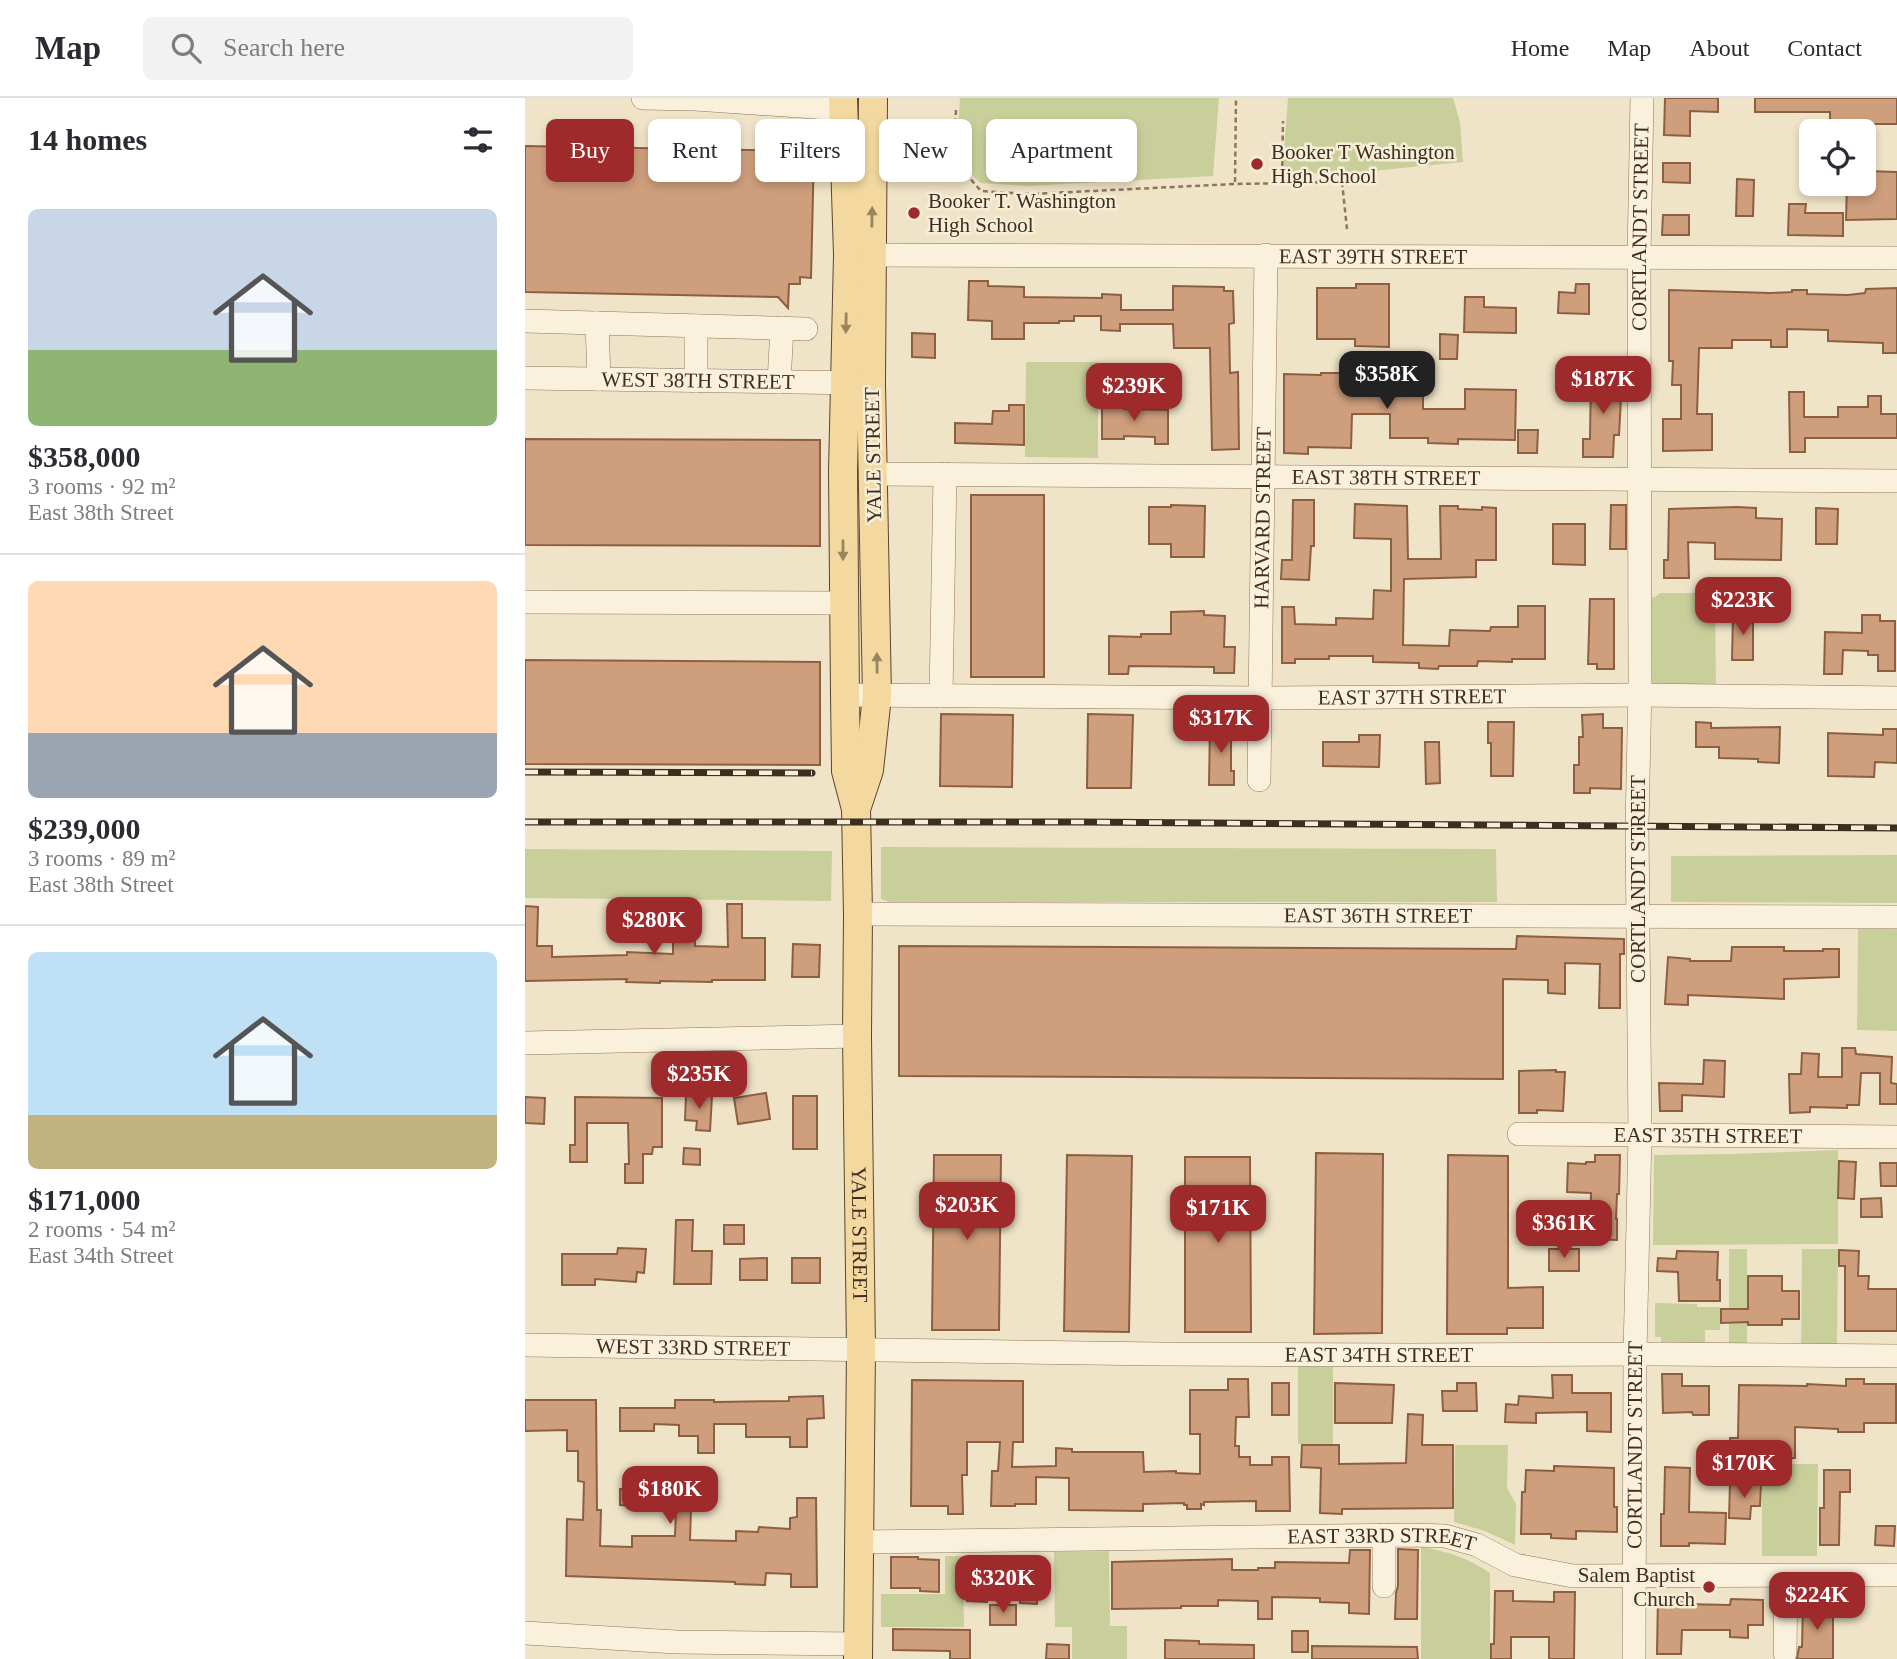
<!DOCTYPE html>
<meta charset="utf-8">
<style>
:root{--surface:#fff;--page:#f2f2f3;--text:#2b2b33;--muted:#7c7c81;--line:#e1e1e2;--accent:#9e2a2b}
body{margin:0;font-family:"Times New Roman",serif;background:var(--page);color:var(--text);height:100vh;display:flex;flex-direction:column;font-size:26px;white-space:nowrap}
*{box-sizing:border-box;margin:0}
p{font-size:23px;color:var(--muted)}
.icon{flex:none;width:38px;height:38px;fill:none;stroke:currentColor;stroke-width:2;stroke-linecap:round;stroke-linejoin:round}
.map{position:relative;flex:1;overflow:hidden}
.drawer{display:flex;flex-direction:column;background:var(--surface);width:525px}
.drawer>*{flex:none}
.banner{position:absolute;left:21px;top:21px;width:665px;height:63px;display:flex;gap:14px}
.controls{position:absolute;left:1274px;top:21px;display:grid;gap:14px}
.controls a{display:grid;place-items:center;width:77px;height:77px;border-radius:10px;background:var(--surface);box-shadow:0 4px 10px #0003;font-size:35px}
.price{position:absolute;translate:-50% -60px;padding:0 16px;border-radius:14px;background:var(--accent);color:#fff;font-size:23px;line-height:46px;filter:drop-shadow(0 2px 4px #0008)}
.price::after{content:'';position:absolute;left:50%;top:42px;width:21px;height:16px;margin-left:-10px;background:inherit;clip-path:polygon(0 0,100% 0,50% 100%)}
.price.active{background:#222;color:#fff}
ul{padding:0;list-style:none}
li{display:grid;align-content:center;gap:14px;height:371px;padding:0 28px}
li+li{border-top:2px solid var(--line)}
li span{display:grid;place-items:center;height:217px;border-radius:10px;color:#555}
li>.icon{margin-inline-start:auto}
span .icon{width:126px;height:126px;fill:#fffc;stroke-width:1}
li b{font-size:30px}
h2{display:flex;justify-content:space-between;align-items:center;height:84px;padding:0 28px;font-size:30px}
.tag{padding:0 24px;border-radius:10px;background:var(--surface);box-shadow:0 4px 10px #0003;font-size:24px;line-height:63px}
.tag.active{background:var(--accent);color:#fff}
header{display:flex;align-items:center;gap:42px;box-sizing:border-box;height:98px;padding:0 35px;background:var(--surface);border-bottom:2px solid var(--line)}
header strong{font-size:33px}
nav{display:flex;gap:38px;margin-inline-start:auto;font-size:24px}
.search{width:490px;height:63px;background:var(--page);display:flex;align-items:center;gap:18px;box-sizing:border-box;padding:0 24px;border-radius:10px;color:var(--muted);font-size:26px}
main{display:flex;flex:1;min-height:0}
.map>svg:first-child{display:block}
.green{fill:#c9cf9b}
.building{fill:#cf9f7d;stroke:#8d5f41;stroke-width:2}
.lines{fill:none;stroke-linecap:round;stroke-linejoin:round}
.minor-casing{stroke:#8d765c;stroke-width:24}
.major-casing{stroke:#5b4430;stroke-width:30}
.path{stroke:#8d765c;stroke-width:2.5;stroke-dasharray:5 3.5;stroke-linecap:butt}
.minor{stroke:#faf1dc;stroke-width:23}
.major{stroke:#f3d9a0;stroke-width:28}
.rail-casing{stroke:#3d2e20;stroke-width:7}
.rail{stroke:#f7eed8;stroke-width:4.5;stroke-dasharray:13;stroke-linecap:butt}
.oneway{fill:#988460}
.poi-dot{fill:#9e2a2b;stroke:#f7eed8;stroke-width:2.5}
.labels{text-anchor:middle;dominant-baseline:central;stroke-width:5;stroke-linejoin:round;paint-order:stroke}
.poi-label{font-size:21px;fill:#3d2e20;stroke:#f7eed8;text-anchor:start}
.street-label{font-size:21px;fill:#3d2e20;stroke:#f7eed8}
</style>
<header>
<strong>Map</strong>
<div class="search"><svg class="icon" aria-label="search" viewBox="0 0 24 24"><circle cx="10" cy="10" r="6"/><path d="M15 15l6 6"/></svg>Search here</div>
<nav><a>Home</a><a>Map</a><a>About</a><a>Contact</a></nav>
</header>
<main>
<section class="drawer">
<h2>14 homes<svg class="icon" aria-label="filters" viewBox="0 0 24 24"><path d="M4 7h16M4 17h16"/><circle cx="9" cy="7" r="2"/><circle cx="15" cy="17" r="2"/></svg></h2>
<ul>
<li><span style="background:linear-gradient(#c9d6e8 65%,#8fb573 0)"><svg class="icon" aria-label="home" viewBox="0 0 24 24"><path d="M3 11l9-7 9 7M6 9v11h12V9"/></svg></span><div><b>$358,000</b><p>3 rooms · 92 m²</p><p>East 38th Street</p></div></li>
<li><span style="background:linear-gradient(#ffd9b3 70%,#9aa5b1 0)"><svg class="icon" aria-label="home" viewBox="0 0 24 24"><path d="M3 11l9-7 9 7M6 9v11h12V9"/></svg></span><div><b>$239,000</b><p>3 rooms · 89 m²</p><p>East 38th Street</p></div></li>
<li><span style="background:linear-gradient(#bfe0f5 75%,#c2b280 0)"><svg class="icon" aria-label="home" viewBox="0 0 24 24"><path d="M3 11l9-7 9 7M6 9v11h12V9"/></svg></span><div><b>$171,000</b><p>2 rooms · 54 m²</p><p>East 34th Street</p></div></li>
</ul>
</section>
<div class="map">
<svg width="1372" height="1561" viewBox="0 0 1372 1561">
<rect width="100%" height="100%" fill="#f0e4c8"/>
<path class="green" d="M435 0H694L688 78 504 88 455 85 431 59Z
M763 0H928L935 24 938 64 847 73 771 76 758 67Z
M501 264H573V360L500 359Z
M1190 491 1191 592 1123 586 1122 500 1130 499 1135 495H1171Z
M356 749 971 751 972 804H365L356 801Z
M0 751 307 753 306 803 0 800Z
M1372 757V805L1146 804V758Z
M1333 830 1372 831V933L1332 932Z
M1313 1052V1146L1128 1147 1129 1057 1207 1056Z
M1204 1151H1222V1250H1204Z
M1277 1151H1313L1312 1249H1276Z
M1130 1205 1172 1206V1209H1195V1232H1180V1246H1136V1239H1130Z
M773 1268 808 1269V1346H773Z
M930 1347H983L982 1390 991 1406 990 1447 960 1433 929 1424Z
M1237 1366H1293L1292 1458H1237Z
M896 1449C922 1453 943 1460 965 1475V1561H896Z
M584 1453 585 1528H602V1561H547V1529H530L529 1454Z
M420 1458H438L439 1529H356V1496H420Z"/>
<path class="building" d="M1140 0H1193V14L1165 13V38L1139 37Z
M1230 0H1372V26H1305V14H1230Z
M0 48 289 53 286 180 275 179V186H264L263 210 253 199 0 194Z
M1138 65H1165V85L1138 84Z
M1340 73 1372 74V121L1321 122 1322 86H1340Z
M1212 81 1229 82 1228 118H1211Z
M1264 106H1281L1280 115H1318V138L1263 137Z
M1138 117H1164V137H1137Z
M444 183H463V188L499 189V199L577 200V196L596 197V212H648V188L699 189V193H708L709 225 704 226 705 275 713 274 714 351 687 352 685 250H649L648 226H595V233L576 232V218H549V223H534V225H499V241H467V223L443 222Z
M831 186H864V249L830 248V241H792V190H831Z
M1051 186H1064V216L1033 215 1034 194 1050 195Z
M1372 190V255H1358V245L1303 243V232L1262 231V249H1246V242H1207V250H1174L1172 316H1187V352L1138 353V321H1156V287H1147L1148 263H1144V192L1246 195 1267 194V192H1282V196L1323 197 1340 195 1341 191Z
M940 199H959V209L991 210V235L939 234Z
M387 235 410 236V260L387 259Z
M915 236 933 237 932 261H915Z
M796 275H826V276H898V311H940V291L991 292 990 342 933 341V346L903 345V340H865V316H827L826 350 783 349V356L759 355V276L796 277Z
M1066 277H1094V300H1096L1094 337H1089L1088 359H1058V341H1065Z
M1264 294H1279V319H1313V309H1343V298H1356V316H1372V340H1280V354H1265Z
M577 304H599V311L643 312V346H630V339L599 338V341H577Z
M484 307H499V347L430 345V325L467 326 468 313H484Z
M993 332H1013L1012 355H993Z
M0 341 295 342V448L0 447Z
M446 397H519V579H446Z
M768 402H789V448H786L784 482 756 481 757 462H767Z
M830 406 882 408 883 461H916L915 408H933V411L957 412V409L971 410V462H951V479L879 481 878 547 924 548 925 532 965 533 966 529H993V508H1020V561H987V564L953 563 952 568H914L913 571 894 570V565L848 564V558H804V561H770V565H757V509H769L770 526 811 527V520L848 521 849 492 866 493V441L829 440Z
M646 407 680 408 679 459H646V446H624V409H646Z
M1086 407H1101V451H1085Z
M1212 409 1231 410V420L1257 421 1256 462 1190 461V445L1163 444 1164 480H1139V462H1143L1144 411Z
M1291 410 1313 411 1312 446H1291Z
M1028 426H1060V467L1028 466Z
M1065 501H1089V571H1072V566H1063Z
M679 513V517L700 518 699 549H710L709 575H689V569L604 568 603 576H584V538L616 539V536H646V514Z
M1208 516 1228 517V562H1207Z
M1337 517H1355V523H1370V573H1353V557H1343V553L1318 552 1317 576H1299L1300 534 1337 535Z
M0 562 295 564V667L0 666Z
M416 616 488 617 487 689 415 688Z
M563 616 608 617 606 690H562Z
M1078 616V630H1097L1096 691 1065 690V695H1049V667H1054V639H1058L1057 617Z
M963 624H989L988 678H966V645H963Z
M1171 624 1186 625V630L1255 629 1254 665 1233 664V661L1194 660V649H1171Z
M685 626H709V642H706V673H709V687H684Z
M1358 631H1372V665L1350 664 1349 679 1303 678V635L1358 637Z
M834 637H855L854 669 798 668V644H834Z
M900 644H914L915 685 901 686Z
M202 806H217V840H240V882H187V884L135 883V885L101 884 102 881 0 883V808L13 809 12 848H27V859L102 857V854L148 856V816L169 815 170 848 203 849Z
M992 838 1099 841V856H1095V910H1074L1075 866 1040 865V896L1023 895V882L978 881V981L374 978V848L991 851Z
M268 846 295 847 294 879H267Z
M1207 849H1259V853H1298V851H1314V879L1259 881V901L1163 897V907L1140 906 1143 859 1165 861V863H1206Z
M1317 950H1330L1331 956 1367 959 1366 985 1372 986V1006H1355V975H1336L1334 1007H1322V1010L1285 1009V1014L1265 1015 1264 976H1276L1277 955 1294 956 1293 979H1317Z
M1179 962 1200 963 1199 999 1157 997V1013H1135L1134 985 1178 986Z
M1031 972V974H1040L1038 1013 1012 1012V1015H994V973Z
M241 995 245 1021 213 1026 209 1000Z
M161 997 187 998 185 1033 171 1032 172 1023 160 1022Z
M268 998H292V1051H268Z
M0 999 20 1000 19 1026 0 1025Z
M50 999 137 1000V1049H128L127 1056H118V1085H100V1066H104L103 1025H62V1064H45V1047H50Z
M159 1050 175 1051V1067L158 1066Z
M791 1055 858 1056 857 1235 789 1236Z
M409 1057H476L474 1232H407Z
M542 1057 607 1058 604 1234 539 1233Z
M923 1057 983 1058V1190L1018 1189V1230H982V1236H922Z
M1070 1057H1095L1094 1096H1092L1091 1121H1092V1142L1065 1141 1066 1095 1042 1094 1043 1065 1061 1066V1064H1070Z
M660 1059H725L726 1234H660Z
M1314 1063 1331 1064 1329 1101 1313 1100Z
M1355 1065H1372V1088H1356Z
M1356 1100 1357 1119H1336V1101Z
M151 1122H168L167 1153H187L186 1186H149Z
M199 1127H219V1146H199Z
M93 1150 121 1151 119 1175 112 1174 111 1184 70 1181V1187H37V1156H92Z
M1024 1151H1054V1173H1024Z
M1314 1152 1334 1153 1333 1178H1344L1343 1191H1372V1233H1320V1168H1314Z
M1152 1153 1193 1154 1192 1182H1195V1203H1154L1153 1174 1132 1173 1133 1160 1151 1161Z
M242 1160V1182H215V1161Z
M267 1160H295V1185H267Z
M1223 1178H1257V1193H1274V1221H1257V1227H1223V1224L1196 1225V1211H1223Z
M1137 1276H1157V1288H1184V1317H1168L1167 1314 1138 1315Z
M1027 1277H1047V1295H1086V1334L1062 1333V1314L1011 1315V1325L980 1324 981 1306 993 1307 994 1298 1028 1300Z
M703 1281H723L724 1319H711L710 1348H714V1359H725V1367H747V1359H764L765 1413H731V1403L679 1404V1407L676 1406V1411H662V1407H659V1405L618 1406V1413L544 1412V1380L511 1379V1406H490V1408H466L467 1373H473L475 1344H442V1377H437L438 1416H423V1408H386L387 1282 498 1283V1344H488L487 1369 531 1368V1350L547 1351V1354H618L619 1374 651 1373V1375L675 1376V1336H665V1292H703Z
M1321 1281H1339V1286H1371V1325H1339V1334H1313V1331L1270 1329V1360L1205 1361V1340H1213L1214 1287 1282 1288V1286L1321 1288Z
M747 1285H764V1317H747Z
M810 1285 869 1287 867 1325H810Z
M932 1285H951L952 1313H918L917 1293H932Z
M298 1298 299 1320 282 1321V1349H265V1339H221V1326H189V1355H173V1338H154V1327L129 1326V1333H95V1310H150V1302H189V1304L264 1303V1299Z
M0 1302H71L72 1412H76L75 1448 107 1449V1438H150L151 1409H166L165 1442 211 1443V1433L233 1434 234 1429 265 1431V1420L272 1419V1400H291L292 1489H266V1476L241 1475 240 1487 210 1486V1484L41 1478 42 1421 58 1422 59 1384 53 1383V1353H42V1332L0 1333Z
M883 1316 898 1317 897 1347H928V1410L817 1411V1416L795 1415 796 1370 776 1369 777 1347H814V1366L881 1365Z
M1029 1368 1089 1370V1409H1092V1434L1051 1433V1441L1026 1440V1436H996L997 1394H1000L1001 1372 1029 1373Z
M1140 1369 1165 1370 1164 1414 1201 1415 1200 1446 1164 1445V1448H1136V1416H1139Z
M1299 1372H1325V1394H1315L1314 1447H1295V1410H1299Z
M1205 1385 1236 1386 1235 1408H1226L1225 1421 1204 1420Z
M95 1391H114V1408L95 1407Z
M1351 1428H1370L1369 1448 1350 1447Z
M873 1451 893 1452 892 1521H870L871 1495 873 1488Z
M825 1452H845L844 1516 824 1515V1505L795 1504V1500L747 1499V1521H733V1503L693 1502V1508H656V1510L587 1511V1464L707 1461V1472H733V1470H750V1464L824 1465Z
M366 1459H393V1461L414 1462V1494L395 1493V1490H366Z
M496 1463H513L512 1506 495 1505Z
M442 1464H463L462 1504 442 1503Z
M970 1493H988V1503L1029 1504V1494H1050L1049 1561H1024V1539H986V1561H966V1546H969Z
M1133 1497H1159L1158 1506 1205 1507 1206 1501 1238 1502V1527H1223V1540L1205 1539V1532H1157L1156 1556H1132Z
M1278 1506H1308V1561H1272L1274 1549H1277Z
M465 1507H491V1527H465Z
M368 1531 445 1532V1561H425V1553L368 1552Z
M767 1533H783V1554H767Z
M640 1542 674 1543V1546L729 1547V1561H640Z
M522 1546 544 1547V1561H521Z
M787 1548 892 1549 893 1561H787Z"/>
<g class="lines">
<defs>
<g id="minor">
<path d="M118 0 170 1 318 11"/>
<path id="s1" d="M330 157 1372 160"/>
<path d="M0 223 281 231"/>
<path d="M72 225 74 281"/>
<path d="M171 228V283"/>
<path id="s2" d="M0 280 336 285"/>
<path d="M254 284 257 230"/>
<path id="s3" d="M348 376 1372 383"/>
<path d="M0 504 318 505"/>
<path id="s4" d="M320 597 734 600 1115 597 1372 600"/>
<path d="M416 598 420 376"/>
<path id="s5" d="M734 682 741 157"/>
<path id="s6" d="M333 816 1372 819"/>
<path d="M0 945 332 938"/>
<path id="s7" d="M994 1036 1372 1039"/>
<path id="s8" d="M0 1247 635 1256 887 1257 1131 1256 1372 1258"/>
<path d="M859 1437V1488"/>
<path id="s9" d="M335 1444 887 1437 920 1438 952 1447 990 1467 1048 1478 1372 1477"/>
<path d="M0 1535 151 1544 334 1546"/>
<path d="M1260 1555 1261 1478"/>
<path id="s10" d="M1109 1561 1110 1256 1115 1037 1112 728 1115 587 1114 159 1117 0"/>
</g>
<g id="major">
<path id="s11" d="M318 0 323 157 318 373 320 597 321 673 331 711 333 816 332 938 336 1251 333 1561"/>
<path d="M331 711 344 672 352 598 346 286 348 0"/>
</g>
</defs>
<use href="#minor" class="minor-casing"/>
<use href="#major" class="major-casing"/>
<path class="path" d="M431 12 428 61 456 93 505 96 710 86 817 84 851 81
M710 84 711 0
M817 84 822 131
M757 85 758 23"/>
<use href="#minor" class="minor"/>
<use href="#major" class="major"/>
<defs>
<path id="rail" d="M0 674 287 675
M0 724H556L1372 730"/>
</defs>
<use href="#rail" class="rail-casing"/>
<use href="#rail" class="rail"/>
</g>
<defs><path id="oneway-solid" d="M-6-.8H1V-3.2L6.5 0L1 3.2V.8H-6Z" transform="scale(1.75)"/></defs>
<g class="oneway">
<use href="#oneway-solid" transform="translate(347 119) rotate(-89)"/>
<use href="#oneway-solid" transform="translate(321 225) rotate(91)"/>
<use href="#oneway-solid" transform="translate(318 452) rotate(90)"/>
<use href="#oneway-solid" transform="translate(352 565) rotate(-91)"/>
</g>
<g class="poi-dot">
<circle cx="732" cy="66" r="7"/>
<circle cx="389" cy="115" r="7"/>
<circle cx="1184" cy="1489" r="7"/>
</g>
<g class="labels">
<g class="poi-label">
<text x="746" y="54">Booker T Washington<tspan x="746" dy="24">High School</tspan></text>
<text x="403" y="103">Booker T. Washington<tspan x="403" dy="24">High School</tspan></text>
<text x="1170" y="1477" text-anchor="end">Salem Baptist<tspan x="1170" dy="24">Church</tspan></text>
</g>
<g class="street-label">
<text stroke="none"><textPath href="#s10" startOffset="1432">CORTLANDT STREET</textPath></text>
<text stroke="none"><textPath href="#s1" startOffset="518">EAST 39TH STREET</textPath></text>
<text stroke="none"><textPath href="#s2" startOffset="173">WEST 38TH STREET</textPath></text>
<text transform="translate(348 357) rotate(-91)">YALE STREET</text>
<text stroke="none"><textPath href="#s3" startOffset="513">EAST 38TH STREET</textPath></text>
<text stroke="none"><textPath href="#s5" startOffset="262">HARVARD STREET</textPath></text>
<text stroke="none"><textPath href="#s4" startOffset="567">EAST 37TH STREET</textPath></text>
<text transform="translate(1113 781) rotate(-90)">CORTLANDT STREET</text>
<text stroke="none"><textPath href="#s6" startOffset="520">EAST 36TH STREET</textPath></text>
<text stroke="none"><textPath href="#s7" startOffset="189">EAST 35TH STREET</textPath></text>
<text stroke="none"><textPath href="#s11" startOffset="1138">YALE STREET</textPath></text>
<text stroke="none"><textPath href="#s8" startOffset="168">WEST 33RD STREET</textPath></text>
<text stroke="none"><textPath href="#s8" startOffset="854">EAST 34TH STREET</textPath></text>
<text stroke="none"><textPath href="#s10" startOffset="214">CORTLANDT STREET</textPath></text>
<text stroke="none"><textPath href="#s9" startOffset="522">EAST 33RD STREET</textPath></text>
</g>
</g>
</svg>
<div class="controls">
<a><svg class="icon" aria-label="locate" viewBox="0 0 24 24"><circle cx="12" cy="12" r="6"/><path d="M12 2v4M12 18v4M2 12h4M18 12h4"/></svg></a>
</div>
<b class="price active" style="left:862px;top:313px">$358K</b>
<b class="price" style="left:1078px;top:318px">$187K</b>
<b class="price" style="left:609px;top:325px">$239K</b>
<b class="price" style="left:1218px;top:539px">$223K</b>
<b class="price" style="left:696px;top:657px">$317K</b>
<b class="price" style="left:129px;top:859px">$280K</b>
<b class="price" style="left:174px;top:1013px">$235K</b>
<b class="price" style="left:442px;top:1144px">$203K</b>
<b class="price" style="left:693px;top:1147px">$171K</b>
<b class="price" style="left:1039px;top:1162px">$361K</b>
<b class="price" style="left:1219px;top:1402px">$170K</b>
<b class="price" style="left:145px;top:1428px">$180K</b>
<b class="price" style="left:478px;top:1517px">$320K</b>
<b class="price" style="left:1292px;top:1534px">$224K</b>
<div class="banner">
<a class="tag active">Buy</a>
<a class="tag">Rent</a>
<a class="tag">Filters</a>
<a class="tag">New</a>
<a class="tag">Apartment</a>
</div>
</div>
</main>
